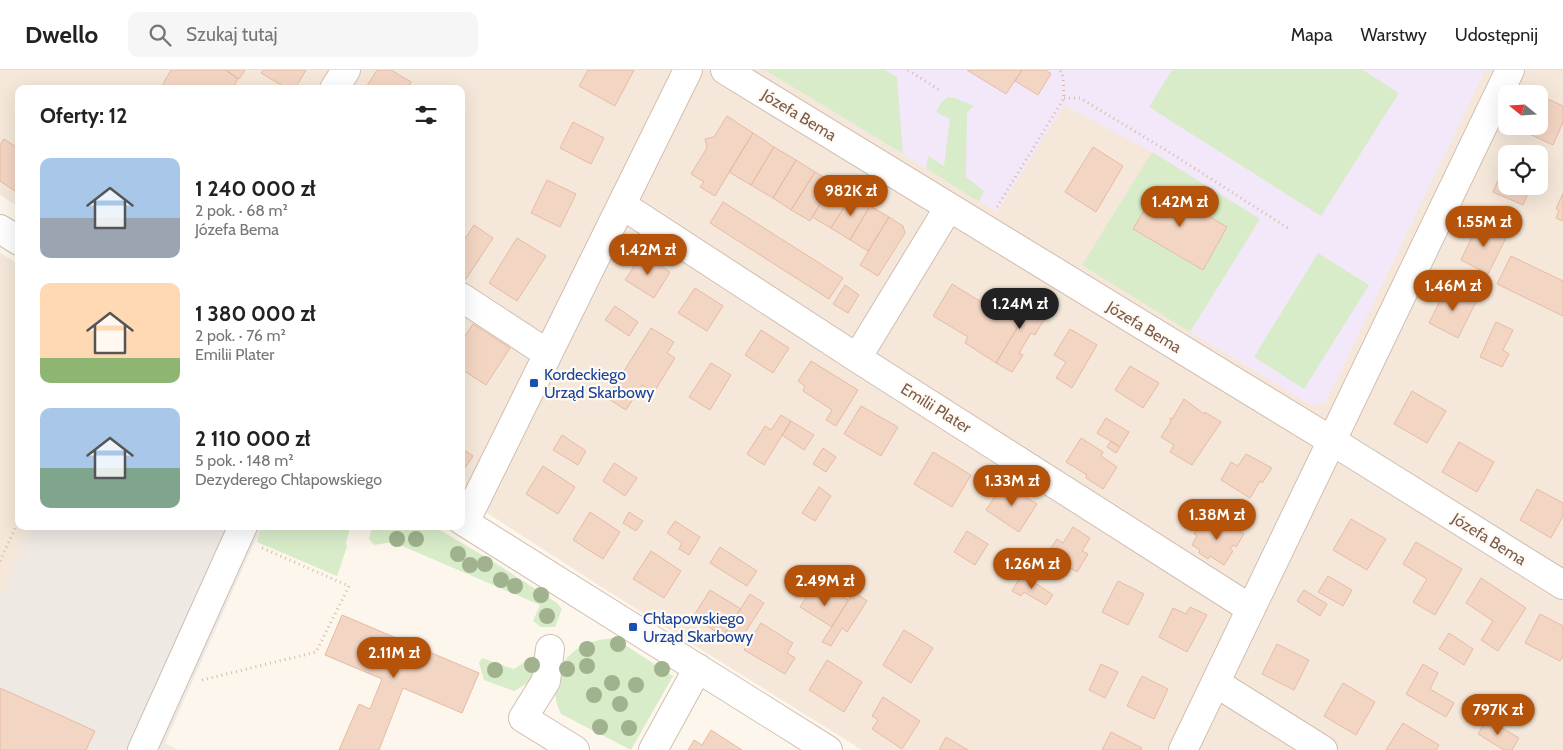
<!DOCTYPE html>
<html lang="pl">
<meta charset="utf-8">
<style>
:root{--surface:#fff;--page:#f6f6f6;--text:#222;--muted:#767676;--line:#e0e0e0;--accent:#b45309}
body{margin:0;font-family:Cabin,sans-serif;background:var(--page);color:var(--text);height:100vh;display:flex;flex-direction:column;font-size:19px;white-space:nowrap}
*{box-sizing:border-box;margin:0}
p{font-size:16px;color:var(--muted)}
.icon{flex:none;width:28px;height:28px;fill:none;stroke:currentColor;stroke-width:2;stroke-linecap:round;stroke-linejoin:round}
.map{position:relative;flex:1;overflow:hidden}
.details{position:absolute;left:15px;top:15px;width:450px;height:445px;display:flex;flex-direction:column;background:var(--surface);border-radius:10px;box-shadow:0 5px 20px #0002}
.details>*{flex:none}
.needle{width:32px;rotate:288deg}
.fabs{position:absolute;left:1498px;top:15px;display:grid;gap:10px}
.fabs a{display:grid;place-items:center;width:50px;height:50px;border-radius:10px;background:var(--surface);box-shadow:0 5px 20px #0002;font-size:25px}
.price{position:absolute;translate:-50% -42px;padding:0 11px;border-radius:18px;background:var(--accent);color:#fff;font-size:16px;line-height:32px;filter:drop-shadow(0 1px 2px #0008)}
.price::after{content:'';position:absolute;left:50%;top:30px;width:15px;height:11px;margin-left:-8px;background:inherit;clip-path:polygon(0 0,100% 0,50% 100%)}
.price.on{background:#222;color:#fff}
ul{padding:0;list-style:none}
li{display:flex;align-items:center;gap:15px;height:125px;padding:0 25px}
li span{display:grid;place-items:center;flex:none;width:140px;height:100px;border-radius:10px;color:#555}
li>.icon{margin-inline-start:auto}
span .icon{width:60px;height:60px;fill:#fffc;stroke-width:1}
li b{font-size:21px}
h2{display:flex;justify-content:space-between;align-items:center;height:60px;padding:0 25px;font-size:21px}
header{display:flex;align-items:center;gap:30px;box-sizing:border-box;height:70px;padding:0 25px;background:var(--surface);border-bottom:1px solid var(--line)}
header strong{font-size:24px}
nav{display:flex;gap:28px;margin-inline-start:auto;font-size:18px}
.search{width:350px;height:45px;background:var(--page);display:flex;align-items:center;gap:12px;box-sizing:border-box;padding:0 18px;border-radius:10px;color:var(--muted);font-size:19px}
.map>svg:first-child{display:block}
.residential{fill:#f5e8da;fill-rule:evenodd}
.industrial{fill:#efe9e4}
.education{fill:#f3e8fa}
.green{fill:#d8ecc9}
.building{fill:#f3d5c3;stroke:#e6bba3}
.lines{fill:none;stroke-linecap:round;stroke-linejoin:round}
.minor-casing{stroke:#d1beb0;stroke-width:30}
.path{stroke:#d9b8a5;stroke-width:3;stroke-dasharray:1 4;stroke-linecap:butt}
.minor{stroke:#fff;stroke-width:28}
.tree{fill:#a0b28e}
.transit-dot{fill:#1a4fb4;stroke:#fffaf3;stroke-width:2}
.labels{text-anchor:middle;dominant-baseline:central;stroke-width:4.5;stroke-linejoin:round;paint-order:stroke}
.street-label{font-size:16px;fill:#7a5c4d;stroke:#fffaf3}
.transit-label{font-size:16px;fill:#164399;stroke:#fffaf3;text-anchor:start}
</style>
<header>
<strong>Dwello</strong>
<div class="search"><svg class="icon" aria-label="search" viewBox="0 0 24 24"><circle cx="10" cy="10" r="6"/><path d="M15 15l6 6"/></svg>Szukaj tutaj</div>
<nav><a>Mapa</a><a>Warstwy</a><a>Udostępnij</a></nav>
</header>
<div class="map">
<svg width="1563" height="680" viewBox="0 0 1563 680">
<rect width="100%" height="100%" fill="#fdf6ec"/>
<path class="residential" d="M0 0H1563V680H862L606 520 461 426V19H19V137L0 125ZM1506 24H1539V56H1506ZM1506 84H1539V116H1506Z
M0 183 19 194V456H33L0 530Z"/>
<path class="industrial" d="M33 456H263L251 480 165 673 178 680H0V530Z"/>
<path class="education" d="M765 0H1485L1326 332 1313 336 1190 262 1260 149 1152 82 1064 35 997 142Z"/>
<path class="green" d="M765 0H885L897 7 903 84Z
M1172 0H1363L1399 23 1321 146 1149 37Z
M948 27 955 28 974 36 967 43 966 107 984 121 979 132 926 98 928 86 944 96 950 49 936 42 940 34Z
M1152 82 1260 149 1190 262 1082 195Z
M1318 183 1369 215 1304 319 1254 287Z
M261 456H351L346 472 347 477 337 506 257 472Z
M374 456H442L440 460 489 489 557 533 562 539 555 557H541L533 551 540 535 393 472 374 475 369 469 371 461Z
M614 568 673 606 631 680 561 644C549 621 555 594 577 579 587 572 602 569 614 568Z
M535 585 541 593 531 611 514 621 484 610 479 593 482 588 514 599Z"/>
<path class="building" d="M171 0H225L238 9 232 19H171L163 14Z
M226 0H245L239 9Z
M263 0H306L295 19H288L261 3Z
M377 0H391L411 12 407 19H365Z
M588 0H634L615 36 579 16Z
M967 0H1022L1006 24Z
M1022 0H1046L1051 4 1038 25 1015 11Z
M1539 25 1563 36V52L1553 75 1523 61 1526 56H1539Z
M727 46 753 63 715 126 700 117 704 112 691 104 707 78 705 69 714 67Z
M573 52 604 68 591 94 560 78Z
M753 63 774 77 751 115 729 102Z
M4 69 19 79V116L15 121 0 111V75Z
M774 77 796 90 773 128 751 115Z
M1093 77 1123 96 1096 142 1065 122Z
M796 90 815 102 791 140 773 128Z
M1506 92V116H1531L1523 135 1493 122Z
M815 102 833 113 810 151 791 140Z
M547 110 576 124 560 157 531 143Z
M833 113 852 125 831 158 812 147Z
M1158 117 1227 157 1203 200 1133 159Z
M1563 123V151L1556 148 1559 140 1556 139Z
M852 125 870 136 850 170 831 158Z
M723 132 843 208 829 229 710 153Z
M870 136 889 147 868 181 850 170Z
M889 147 903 156 905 163 878 206 860 195Z
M1479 152 1507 166 1488 204 1461 190Z
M474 155 493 168 466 209 461 206V175Z
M517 168 546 186 517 231 489 213Z
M642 184 670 202 654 228 625 210Z
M1511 186 1563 211V246L1497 214Z
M952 214 1019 255 996 293 965 273 968 267 933 246Z
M845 215 859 225 848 243 833 234Z
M1448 215 1477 230 1458 268 1429 253Z
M695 218 723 236 707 261 678 243Z
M1015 225 1047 245 1035 265 1031 263 1019 283 1023 285 1012 302 996 293 1019 255 1003 245Z
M615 236 638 252 629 266 605 250Z
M1496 252 1513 260 1503 280 1509 284 1502 297 1480 287Z
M473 254 510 278 486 315 461 299V272Z
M651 258 674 272 667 283 675 288 654 322 642 315 626 340 607 328Z
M1070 259 1097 275 1072 318 1056 308 1066 292 1054 285Z
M761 260 789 278 773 303 745 285Z
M811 291 858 320 836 356 826 350 832 340 803 321 805 316 798 311Z
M711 293 731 305 710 340 689 327Z
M1130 296 1159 313 1143 338 1115 320Z
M1412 321 1446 341 1427 373 1394 354Z
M1184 329 1204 344 1205 342 1221 352 1192 395 1170 382 1174 375 1161 367 1171 351 1170 348 1172 349Z
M861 336 898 357 881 386 844 364Z
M781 345 791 351 764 395 747 384 765 356 771 360Z
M1106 348 1129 362 1120 377 1097 363Z
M791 351 814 365 804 380 782 365Z
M562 365 586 381 578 395 553 380Z
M1081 368 1103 382 1101 386 1117 397 1103 419 1086 408 1087 405 1066 392Z
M1111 371 1120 377 1116 383 1107 377Z
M1459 372 1494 392 1477 422 1442 402Z
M461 378 473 386 461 404Z
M823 378 836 387 826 402 813 394Z
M933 382 971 405 952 437 914 414Z
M1246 384 1272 398 1262 413 1260 411 1250 428 1221 410 1231 392 1238 396Z
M614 393 637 408 625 426 603 411Z
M543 396 575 417 558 444 526 424Z
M1004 413 1037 434 1019 462 986 440Z
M819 417 831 426 815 451 802 443Z
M1537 419 1563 433V446L1551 468 1520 450Z
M590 442 620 462 603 489 573 470Z
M629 442 643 451 636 461 623 453Z
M1220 449 1244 464 1236 477 1233 475 1230 479 1233 481 1224 495 1210 486 1208 489 1199 483 1200 480 1192 475 1197 466 1194 464 1201 453 1213 460Z
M1351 449 1386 469 1367 500 1333 480Z
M675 451 700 467 689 485 679 479 682 473 667 463Z
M1073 457 1090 468 1082 481 1088 484 1077 502 1047 484 1057 469 1063 473Z
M967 461 988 474 975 495 954 482Z
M1416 472 1462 499 1435 545 1413 532 1427 509 1403 494Z
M720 477 757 501 747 516 710 493Z
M651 481 681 501 664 528 633 509Z
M1022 504 1053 525 1046 535 1024 522 1021 526 1012 521Z
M1328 506 1352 520 1343 536 1318 522Z
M1481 508 1526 538 1498 581 1481 570 1493 551 1466 533Z
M1118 511 1144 524 1128 555 1102 542Z
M710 520 741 539 723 566 693 547Z
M811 520 827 530 833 520 848 530 832 557 800 537Z
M1304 520 1327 534 1320 546 1297 531Z
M854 522 867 531 847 562 842 558 831 576 822 572Z
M750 524 764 533 737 575 723 566Z
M1190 537 1207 545 1187 582 1159 567 1173 538 1186 544Z
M1540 544 1563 556V586L1560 591 1525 573Z
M342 545 479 603 462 643 403 618 379 680H339L359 634 370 639 382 609 325 585Z
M761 553 793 573 787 583 795 588 785 604 744 580Z
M904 560 933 578 911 613 883 595Z
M1449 563 1473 579 1464 595 1439 579Z
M1277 574 1309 590 1294 620 1262 604Z
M827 590 862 612 844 642 809 620Z
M1101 594 1118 602 1105 628 1089 620Z
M1423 594 1438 603 1430 619 1454 633 1446 647 1406 624Z
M1142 606 1168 619 1154 649 1127 636Z
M1343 613 1375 632 1356 665 1324 646Z
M0 618 95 661 86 680H0Z
M883 627 920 651 902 679 872 659 878 650 872 646Z
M1487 649 1519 668 1512 680H1504L1478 664Z
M1403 653 1439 675 1436 680H1386Z
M711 660 742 680H688L694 670 702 675Z
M1111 662 1142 678 1141 680H1102Z
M946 667 968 680H939Z"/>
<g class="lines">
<defs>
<path id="minor" d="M725 0 1332 371 1563 515
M334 19 346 0
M622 135 857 288 1251 539
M0 159 19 171
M461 227 548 284
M857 288 949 137
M461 450 828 680
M465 452 688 0
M550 579 546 611 523 648 575 680
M1216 613 1323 680
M142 680 243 456
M653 680 698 598
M1183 680 1510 0"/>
</defs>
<use href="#minor" class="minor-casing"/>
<path class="path" d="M908 0 941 21
M1064 28H1080L1169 82 1291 160
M997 137 1064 28 1063 7 1060 0
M0 491 19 450
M202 610 316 582 349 516 260 477"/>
<use href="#minor" class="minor"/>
</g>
<g class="tree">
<circle cx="397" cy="469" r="8"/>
<circle cx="416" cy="469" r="8"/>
<circle cx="458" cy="484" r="8"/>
<circle cx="485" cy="494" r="8"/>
<circle cx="470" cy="495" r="8"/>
<circle cx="501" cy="510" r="8"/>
<circle cx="515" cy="516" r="8"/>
<circle cx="541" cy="525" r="8"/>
<circle cx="547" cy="546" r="8"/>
<circle cx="618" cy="574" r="8"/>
<circle cx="587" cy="579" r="8"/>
<circle cx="532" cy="595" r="8"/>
<circle cx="587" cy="596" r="8"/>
<circle cx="567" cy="599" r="8"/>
<circle cx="662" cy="599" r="8"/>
<circle cx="495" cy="600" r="8"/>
<circle cx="612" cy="613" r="8"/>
<circle cx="636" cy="615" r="8"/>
<circle cx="594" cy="625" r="8"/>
<circle cx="620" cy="634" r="8"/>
<circle cx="600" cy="657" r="8"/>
<circle cx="629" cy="658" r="8"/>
</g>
<g class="transit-dot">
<rect x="529" y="308" width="10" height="10" rx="2.5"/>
<rect x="628" y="552" width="10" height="10" rx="2.5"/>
</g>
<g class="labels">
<g class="street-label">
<text transform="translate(799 45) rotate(31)">Józefa Bema</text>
<text transform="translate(1144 257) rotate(31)">Józefa Bema</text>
<text transform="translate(936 338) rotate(32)">Emilii Plater</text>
<text transform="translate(1489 469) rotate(32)">Józefa Bema</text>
</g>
<g class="transit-label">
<text x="544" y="304">Kordeckiego<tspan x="544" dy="18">Urząd Skarbowy</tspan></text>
<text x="643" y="548">Chłapowskiego<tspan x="643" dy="18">Urząd Skarbowy</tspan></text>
</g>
</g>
</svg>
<div class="fabs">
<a><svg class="needle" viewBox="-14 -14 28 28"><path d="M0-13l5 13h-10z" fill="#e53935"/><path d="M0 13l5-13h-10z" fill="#767676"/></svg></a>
<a><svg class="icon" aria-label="locate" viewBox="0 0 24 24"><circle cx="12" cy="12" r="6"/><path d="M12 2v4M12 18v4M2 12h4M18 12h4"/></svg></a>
</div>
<b class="price" style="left:851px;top:147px">982K zł</b>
<b class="price" style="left:1180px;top:158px">1.42M zł</b>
<b class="price" style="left:1484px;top:178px">1.55M zł</b>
<b class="price" style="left:648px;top:206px">1.42M zł</b>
<b class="price" style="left:1453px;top:242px">1.46M zł</b>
<b class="price on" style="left:1020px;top:260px">1.24M zł</b>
<b class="price" style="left:1012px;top:437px">1.33M zł</b>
<b class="price" style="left:1217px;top:471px">1.38M zł</b>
<b class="price" style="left:1032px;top:520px">1.26M zł</b>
<b class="price" style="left:825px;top:537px">2.49M zł</b>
<b class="price" style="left:394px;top:609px">2.11M zł</b>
<b class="price" style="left:1498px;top:666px">797K zł</b>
<section class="details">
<h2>Oferty: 12<svg class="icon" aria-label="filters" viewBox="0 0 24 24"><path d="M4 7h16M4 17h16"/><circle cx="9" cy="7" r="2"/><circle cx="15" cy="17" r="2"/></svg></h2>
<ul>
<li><span style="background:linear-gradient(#a9c7e8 60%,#9aa5b1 0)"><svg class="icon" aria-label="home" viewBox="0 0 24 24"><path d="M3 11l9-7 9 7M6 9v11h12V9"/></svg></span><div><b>1 240 000 zł</b><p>2 pok. · 68 m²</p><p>Józefa Bema</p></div></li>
<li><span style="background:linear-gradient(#ffd9b3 75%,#8fb573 0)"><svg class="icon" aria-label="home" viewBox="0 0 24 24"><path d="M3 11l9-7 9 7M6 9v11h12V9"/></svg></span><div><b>1 380 000 zł</b><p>2 pok. · 76 m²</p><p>Emilii Plater</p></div></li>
<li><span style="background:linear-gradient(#a9c7e8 60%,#7fa58c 0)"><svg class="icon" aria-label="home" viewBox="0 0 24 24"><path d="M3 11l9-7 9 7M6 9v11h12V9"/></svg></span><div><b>2 110 000 zł</b><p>5 pok. · 148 m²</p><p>Dezyderego Chłapowskiego</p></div></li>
</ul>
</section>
</div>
